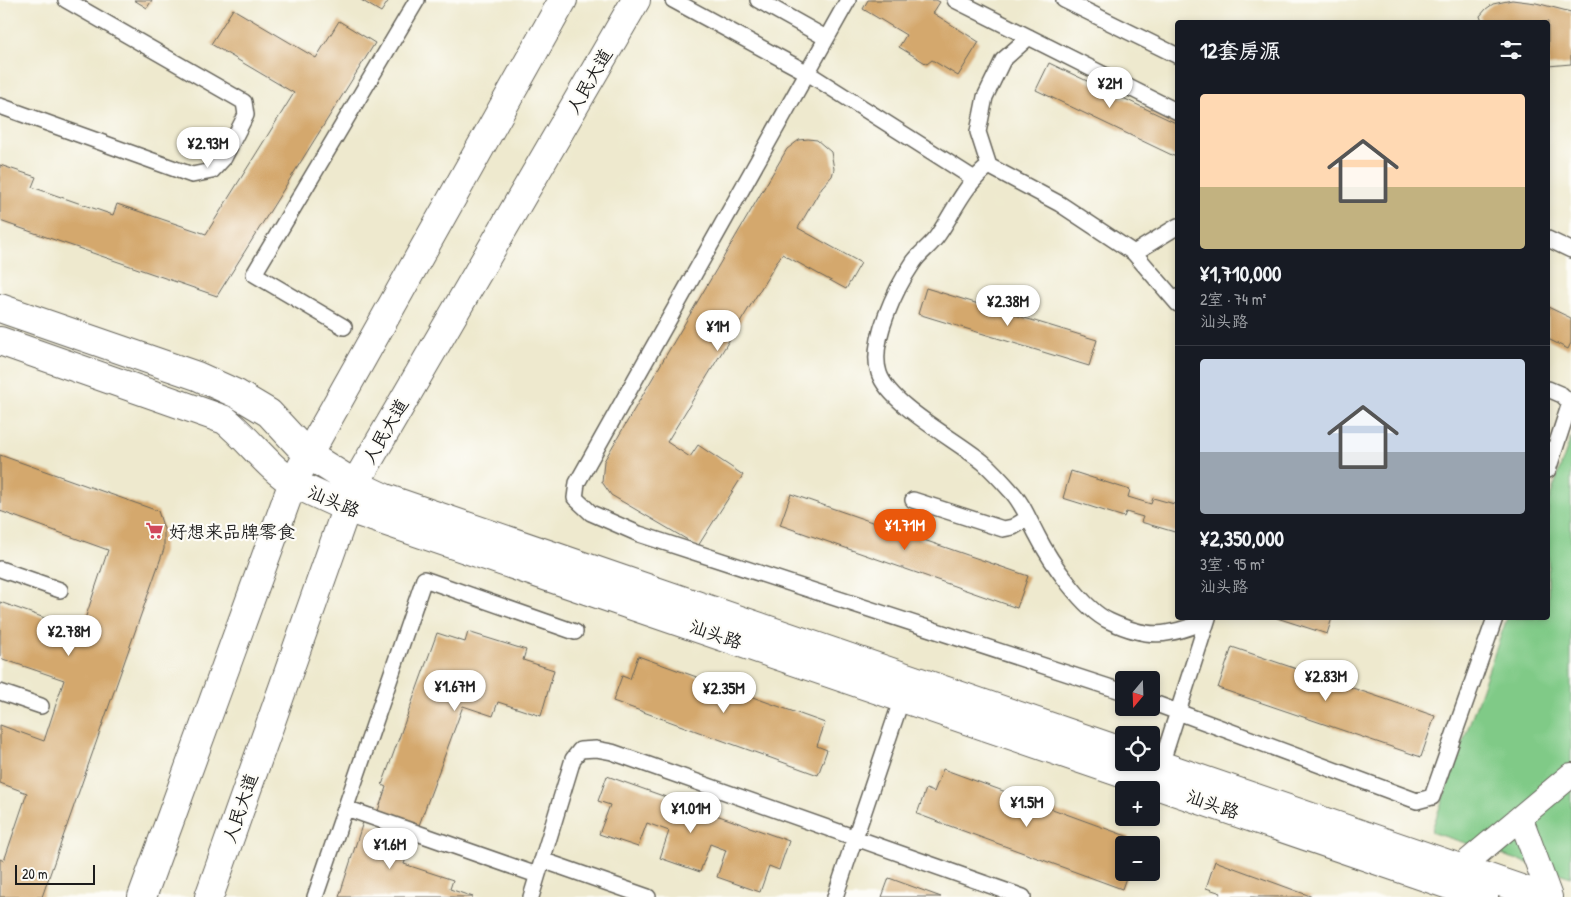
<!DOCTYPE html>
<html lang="zh">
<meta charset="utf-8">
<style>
:root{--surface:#171b24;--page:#20242c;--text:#f1f3f6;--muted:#9ea1a6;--line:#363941;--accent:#ea580c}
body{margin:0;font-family:"Patrick Hand","LXGW WenKai TC",sans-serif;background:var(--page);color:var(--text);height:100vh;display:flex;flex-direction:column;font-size:19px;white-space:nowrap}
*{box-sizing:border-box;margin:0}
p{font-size:16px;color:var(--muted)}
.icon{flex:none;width:28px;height:28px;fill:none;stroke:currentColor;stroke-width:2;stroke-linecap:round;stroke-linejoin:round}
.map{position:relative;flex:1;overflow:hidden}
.drawer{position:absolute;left:1175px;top:20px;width:375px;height:600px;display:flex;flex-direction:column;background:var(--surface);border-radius:5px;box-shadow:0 2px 8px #0003}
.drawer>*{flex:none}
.needle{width:32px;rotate:199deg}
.controls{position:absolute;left:1115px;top:671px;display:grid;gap:10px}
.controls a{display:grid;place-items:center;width:45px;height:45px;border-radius:5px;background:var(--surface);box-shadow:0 2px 8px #0003;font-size:25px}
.scale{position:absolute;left:15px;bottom:12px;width:80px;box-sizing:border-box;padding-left:5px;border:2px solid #1c1c1c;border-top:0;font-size:14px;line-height:18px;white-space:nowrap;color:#1c1c1c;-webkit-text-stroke:4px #fdfcf7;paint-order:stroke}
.price{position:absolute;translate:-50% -42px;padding:0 11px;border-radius:18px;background:#fff;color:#222;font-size:16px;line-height:32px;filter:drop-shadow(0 1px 2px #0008)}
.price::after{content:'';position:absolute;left:50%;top:30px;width:15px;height:11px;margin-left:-8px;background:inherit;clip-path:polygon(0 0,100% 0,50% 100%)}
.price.current{background:var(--accent);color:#fff}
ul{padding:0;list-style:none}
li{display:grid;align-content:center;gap:10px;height:265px;padding:0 25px}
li+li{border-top:1px solid var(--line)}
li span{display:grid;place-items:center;height:155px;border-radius:5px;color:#555}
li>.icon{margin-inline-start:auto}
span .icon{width:90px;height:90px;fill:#fffc;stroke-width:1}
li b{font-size:21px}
h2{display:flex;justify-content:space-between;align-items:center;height:60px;padding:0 25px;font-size:21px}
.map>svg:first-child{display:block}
.green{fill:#80ca87;stroke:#4e7352}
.building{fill:#d4a86d}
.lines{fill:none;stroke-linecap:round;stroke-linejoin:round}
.service-casing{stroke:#66645a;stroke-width:18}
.pedestrian-casing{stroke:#66645a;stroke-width:26}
.tertiary-casing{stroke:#66645a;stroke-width:30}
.secondary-casing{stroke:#66645a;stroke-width:30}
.service{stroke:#fff;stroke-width:15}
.pedestrian{stroke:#fff;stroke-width:24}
.tertiary{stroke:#fff;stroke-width:28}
.secondary{stroke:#fff;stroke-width:28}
.labels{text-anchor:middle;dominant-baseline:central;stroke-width:4.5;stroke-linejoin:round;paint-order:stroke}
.street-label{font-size:18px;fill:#1c1c1c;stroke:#fdfcf7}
.poi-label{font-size:18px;fill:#1c1c1c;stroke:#fdfcf7;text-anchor:start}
</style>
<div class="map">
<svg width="1571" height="897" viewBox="0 0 1571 897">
<rect width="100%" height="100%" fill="#fdfcf7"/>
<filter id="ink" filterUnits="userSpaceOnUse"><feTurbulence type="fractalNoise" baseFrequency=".02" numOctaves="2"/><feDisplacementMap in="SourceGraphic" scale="10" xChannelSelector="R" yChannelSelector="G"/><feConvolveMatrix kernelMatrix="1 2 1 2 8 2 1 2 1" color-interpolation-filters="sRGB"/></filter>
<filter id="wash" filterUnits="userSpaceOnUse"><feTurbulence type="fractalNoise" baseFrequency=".0096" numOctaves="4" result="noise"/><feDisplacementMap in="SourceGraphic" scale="20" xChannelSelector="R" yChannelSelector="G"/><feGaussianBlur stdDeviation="1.12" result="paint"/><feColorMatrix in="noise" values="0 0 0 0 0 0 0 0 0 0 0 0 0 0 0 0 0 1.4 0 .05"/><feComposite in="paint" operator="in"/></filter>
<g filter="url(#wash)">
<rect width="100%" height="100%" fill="#eee9ce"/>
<path class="green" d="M1571 437V877L1431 832 1507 618H1548V503Z"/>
<g id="blocks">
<path class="building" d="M134 0H152L147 8Z
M361 0H389L381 12Z
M868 0H936L940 2 933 13 979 42 958 76 932 60 927 64 899 47 906 35 863 9Z
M1512 0 1536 3 1571 12V64L1548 66V22H1482L1480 16 1486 9 1493 4Z
M233 9 316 58 339 21 375 43 217 296 0 221V165L36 177 32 187 113 215 117 204 206 234 294 93 211 44Z
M1049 63 1178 124V158L1036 90Z
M808 139 817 140 831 152 834 169 832 176 822 187 798 228 861 263 846 289 782 254 667 442 690 457 698 445 743 475 698 546 611 495 602 482 604 461 787 149 799 140Z
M926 288 1097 340 1089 366 918 314Z
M1548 307 1571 318V343L1568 349 1548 339Z
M0 455 158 511 164 529V549L42 897H0V859L4 861 27 793 0 783V725L44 741 64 680 0 658V602L81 631 108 550 0 511Z
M1071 471 1130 490 1128 497 1151 504 1153 498 1178 505V533L1141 522 1143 517 1126 512 1124 517 1063 498Z
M791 494 1028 576 1017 608 780 525Z
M1277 618H1332L1327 634Z
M468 632 526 650 523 660 554 670 541 716 498 702 493 716 463 706 418 828 377 814 386 787 382 785 437 633 465 642Z
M1232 647 1435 716 1421 757 1218 688Z
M638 656 825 723 817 746 827 750 818 775 613 701 622 676 630 679Z
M943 769 1129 837 1120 859 1124 860V872H1128L1122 889 917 814 926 789 934 792Z
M607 776 789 841 779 870 769 866 760 892 717 877 726 850 710 844 700 872 660 858 669 831 647 823 638 847 599 834 610 805 598 801Z
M363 822 413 839 404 864 453 880 450 889 473 897H339Z
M1215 861 1313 897H1219L1221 893 1206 888Z
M889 878 941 897H882Z"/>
</g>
</g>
<g filter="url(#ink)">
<use href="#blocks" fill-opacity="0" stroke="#66645a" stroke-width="1"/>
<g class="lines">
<defs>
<path id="service" d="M673 0 806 72 973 178
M758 0 826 38
M848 0 577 483 575 498 591 513 639 534 1124 692
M955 0 1178 112
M1064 0 1178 56
M1029 37 1003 60 985 97 978 132 989 166 1060 204 1134 253 1178 304
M0 106 192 175 212 171 224 158 246 115 244 102 66 0
M989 166C964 185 955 210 938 235 931 246 919 253 913 263 896 288 869 343 879 373 889 405 957 440 984 463 993 471 1002 481 1010 490 1022 502 1029 520 1037 535 1050 561 1083 609 1109 621 1150 640 1167 636 1207 621
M1548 239 1571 250
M1134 253 1178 226
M344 327 254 274 417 0
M1548 389 1562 395 1570 403 1548 470
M913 500 1003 529 1013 527 1028 518
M0 569 60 590
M0 692 41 706
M1151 702 1417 801 1432 797 1495 618
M1159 771 1208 618
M346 808 537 875
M542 860 648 897
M315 897 424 579 575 632
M531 897 573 759 580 750 596 749 612 752 1023 897
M835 897 902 698"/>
<path id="pedestrian" d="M1521 819 1550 897
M1453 882 1460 868 1571 775"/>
<path id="tertiary" d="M0 308 197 376 237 394 269 413 307 454 355 484 385 498 1124 752
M0 341 225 420C249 439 267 467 294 483 310 492 329 499 346 508L1484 897
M1151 762 1544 897"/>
<path id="secondary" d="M142 897 293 482 563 0
M209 897 355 484 636 0"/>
</defs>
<use href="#service" class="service-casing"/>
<use href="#pedestrian" class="pedestrian-casing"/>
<use href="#tertiary" class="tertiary-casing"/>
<use href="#secondary" class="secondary-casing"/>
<use href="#service" class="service"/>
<use href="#pedestrian" class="pedestrian"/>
<use href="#tertiary" class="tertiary"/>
<use href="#secondary" class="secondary"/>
</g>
</g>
<defs>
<symbol id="supermarket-bare" viewBox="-9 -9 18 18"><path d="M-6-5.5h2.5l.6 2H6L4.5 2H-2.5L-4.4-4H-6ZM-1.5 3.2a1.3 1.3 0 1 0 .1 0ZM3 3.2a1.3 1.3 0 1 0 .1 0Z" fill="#d1495b" stroke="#fdfcf7" stroke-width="2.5" paint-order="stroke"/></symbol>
</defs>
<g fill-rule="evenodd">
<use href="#supermarket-bare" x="142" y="518" width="25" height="25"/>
</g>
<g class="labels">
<g class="street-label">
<text transform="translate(589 81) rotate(-60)">人民大道</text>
<text transform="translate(385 431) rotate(-60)">人民大道</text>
<text transform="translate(334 501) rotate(23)">汕头路</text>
<text transform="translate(716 634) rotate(19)">汕头路</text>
<text transform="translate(1213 804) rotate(19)">汕头路</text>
<text transform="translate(240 808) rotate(-71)">人民大道</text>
</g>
<g class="poi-label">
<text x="169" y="531">好想来品牌零食</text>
</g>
</g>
</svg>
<div class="controls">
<a><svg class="needle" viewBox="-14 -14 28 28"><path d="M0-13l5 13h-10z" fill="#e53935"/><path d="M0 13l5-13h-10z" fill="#9ea1a6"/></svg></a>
<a><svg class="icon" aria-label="locate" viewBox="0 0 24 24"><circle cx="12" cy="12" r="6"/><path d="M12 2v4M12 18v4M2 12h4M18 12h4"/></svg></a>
<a>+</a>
<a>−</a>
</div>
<div class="scale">20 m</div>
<b class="price" style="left:1110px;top:109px">¥2M</b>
<b class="price" style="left:208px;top:169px">¥2.93M</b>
<b class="price" style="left:1008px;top:327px">¥2.38M</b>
<b class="price" style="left:718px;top:352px">¥1M</b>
<b class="price current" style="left:905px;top:551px">¥1.71M</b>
<b class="price" style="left:69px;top:657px">¥2.78M</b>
<b class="price" style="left:1326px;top:702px">¥2.83M</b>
<b class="price" style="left:455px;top:712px">¥1.67M</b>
<b class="price" style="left:724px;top:714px">¥2.35M</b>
<b class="price" style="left:1027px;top:828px">¥1.5M</b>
<b class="price" style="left:691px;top:834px">¥1.01M</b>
<b class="price" style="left:390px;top:870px">¥1.6M</b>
<section class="drawer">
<h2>12套房源<svg class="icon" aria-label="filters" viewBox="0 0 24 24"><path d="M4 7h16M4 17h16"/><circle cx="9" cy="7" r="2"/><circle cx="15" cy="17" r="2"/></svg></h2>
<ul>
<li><span style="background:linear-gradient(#ffd9b3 60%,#c2b280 0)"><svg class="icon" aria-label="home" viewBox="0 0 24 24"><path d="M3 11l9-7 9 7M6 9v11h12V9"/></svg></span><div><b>¥1,710,000</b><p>2室 · 74 m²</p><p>汕头路</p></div></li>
<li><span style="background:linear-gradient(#c9d6e8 60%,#9aa5b1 0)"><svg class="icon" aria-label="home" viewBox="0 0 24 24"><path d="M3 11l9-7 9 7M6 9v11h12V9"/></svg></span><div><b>¥2,350,000</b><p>3室 · 95 m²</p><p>汕头路</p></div></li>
</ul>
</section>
</div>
